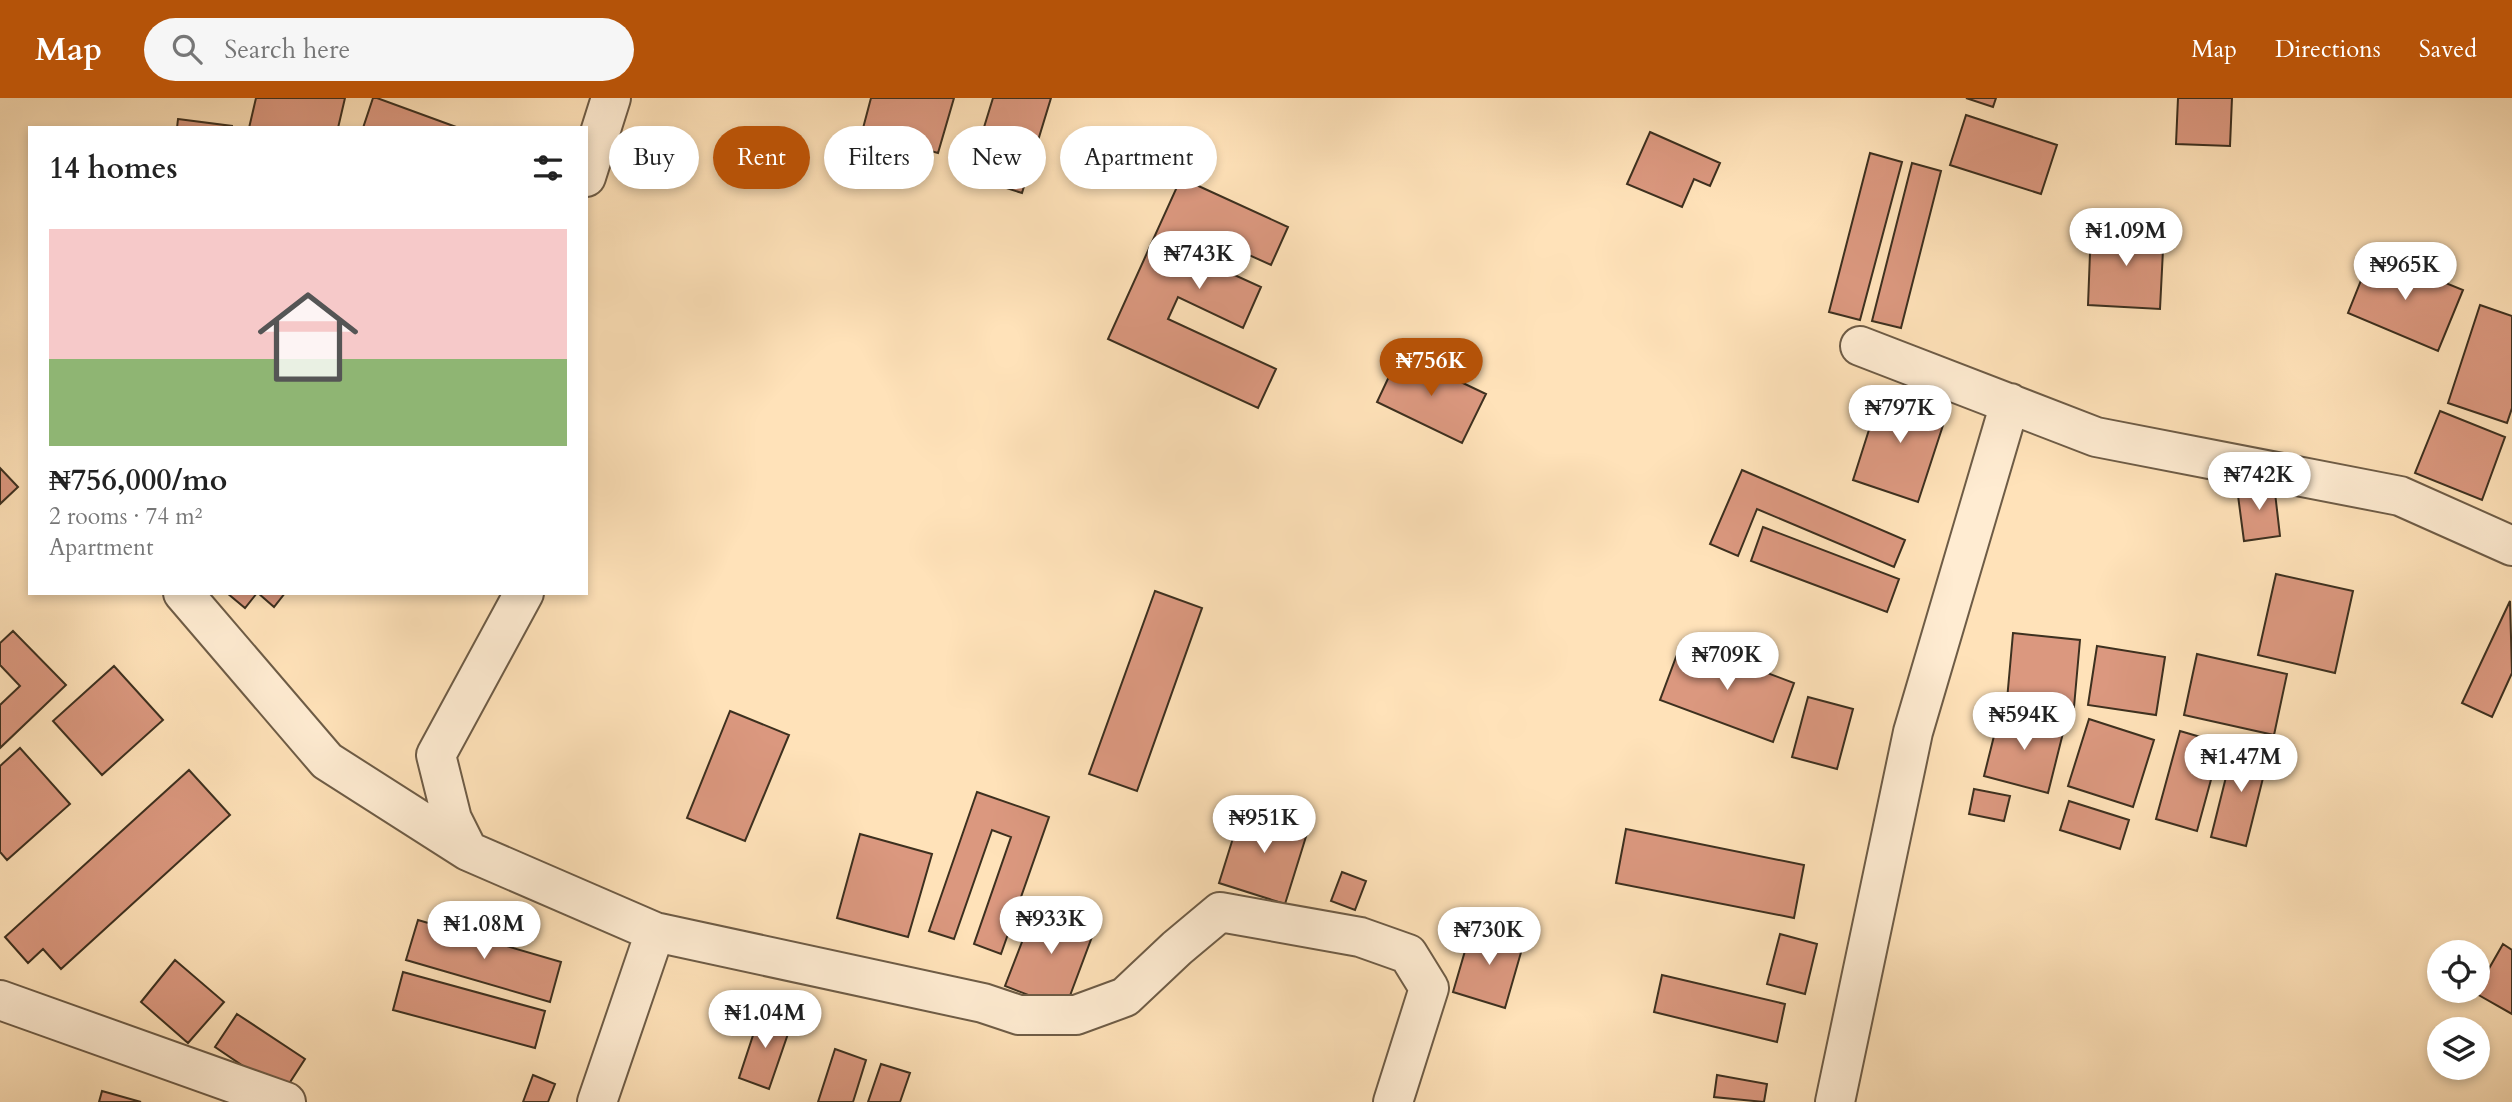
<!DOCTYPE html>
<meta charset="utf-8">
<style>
:root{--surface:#fff;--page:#f6f6f6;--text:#222;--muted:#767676;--line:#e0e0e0;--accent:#b45309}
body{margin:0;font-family:Cardo,serif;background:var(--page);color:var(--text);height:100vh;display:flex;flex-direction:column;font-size:26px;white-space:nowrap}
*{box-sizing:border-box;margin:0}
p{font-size:23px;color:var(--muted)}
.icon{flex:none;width:38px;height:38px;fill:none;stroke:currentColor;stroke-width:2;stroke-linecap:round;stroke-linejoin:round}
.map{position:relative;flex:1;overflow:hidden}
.details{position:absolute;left:28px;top:28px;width:560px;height:469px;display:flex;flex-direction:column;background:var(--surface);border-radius:0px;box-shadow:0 4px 10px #0003}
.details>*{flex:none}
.top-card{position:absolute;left:609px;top:28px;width:665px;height:63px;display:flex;gap:14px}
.fabs{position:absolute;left:2427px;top:842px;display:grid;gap:14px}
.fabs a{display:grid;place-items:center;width:63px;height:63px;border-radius:50%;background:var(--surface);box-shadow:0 4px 10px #0003;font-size:35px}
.price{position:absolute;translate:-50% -60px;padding:0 16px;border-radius:24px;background:#fff;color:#222;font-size:23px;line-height:46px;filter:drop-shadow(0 2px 4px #0008)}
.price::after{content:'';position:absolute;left:50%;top:42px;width:21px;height:16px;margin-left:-10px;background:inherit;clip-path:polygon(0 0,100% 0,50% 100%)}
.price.on{background:var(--accent);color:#fff}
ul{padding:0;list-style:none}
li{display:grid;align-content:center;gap:14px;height:371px;padding:0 21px}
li+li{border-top:2px solid var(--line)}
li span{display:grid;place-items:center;height:217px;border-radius:0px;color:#555}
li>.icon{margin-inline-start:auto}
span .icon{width:126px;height:126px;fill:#fffc;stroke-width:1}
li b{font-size:30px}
h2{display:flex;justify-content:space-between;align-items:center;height:84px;padding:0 21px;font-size:30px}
.pill{padding:0 24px;border-radius:32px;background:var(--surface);box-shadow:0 4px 10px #0003;font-size:24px;line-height:63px}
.pill.on{background:var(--accent);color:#fff}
header{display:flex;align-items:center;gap:42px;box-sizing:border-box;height:98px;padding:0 35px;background:var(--accent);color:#fff}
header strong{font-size:33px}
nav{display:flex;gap:38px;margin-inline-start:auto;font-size:24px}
.search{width:490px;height:63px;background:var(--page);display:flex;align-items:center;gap:18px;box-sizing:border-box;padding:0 24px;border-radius:38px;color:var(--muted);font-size:26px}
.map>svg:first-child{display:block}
.building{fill:#db987f;stroke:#3d301f;stroke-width:2}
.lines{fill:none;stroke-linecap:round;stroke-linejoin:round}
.minor-casing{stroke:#6e5c46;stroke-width:42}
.minor{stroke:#ffecd2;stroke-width:38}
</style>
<header>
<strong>Map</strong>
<div class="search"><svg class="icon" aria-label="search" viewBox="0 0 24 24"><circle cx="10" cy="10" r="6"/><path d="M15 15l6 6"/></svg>Search here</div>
<nav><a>Map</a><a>Directions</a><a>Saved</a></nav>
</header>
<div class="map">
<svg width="2512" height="1004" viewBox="0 0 2512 1004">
<rect width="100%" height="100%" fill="#ffe2b9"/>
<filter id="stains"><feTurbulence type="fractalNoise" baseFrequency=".00286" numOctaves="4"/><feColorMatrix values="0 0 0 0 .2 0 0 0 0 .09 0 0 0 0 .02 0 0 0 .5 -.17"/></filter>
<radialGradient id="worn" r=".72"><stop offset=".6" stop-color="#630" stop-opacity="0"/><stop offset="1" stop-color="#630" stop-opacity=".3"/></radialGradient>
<path class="building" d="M256 0H345L338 30H249Z
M373 0H377L459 30H363Z
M871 0H954L938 55 862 34Z
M993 0H1051L1022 95 969 78Z
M1966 0H1996L1993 9Z
M2178 0H2232L2230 48 2176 46Z
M1966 17 2057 47 2041 96 1950 67Z
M178 21 232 28V30H177Z
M1650 34 1720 65 1710 88 1694 81 1682 109 1627 86Z
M1870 55 1902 64 1860 222 1829 214Z
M1912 65 1941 73 1901 230 1872 223Z
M1181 80 1288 129 1271 167 1207 138 1197 160 1261 189 1243 230 1178 199 1168 221 1276 271 1258 310 1108 241Z
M2091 129 2164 132 2160 211 2088 207Z
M2372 155 2463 192 2438 253 2348 215Z
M2480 207 2512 218V310L2507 325 2448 305Z
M1400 255 1486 296 1462 345 1377 304Z
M1882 291 1948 312 1918 404 1853 382Z
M2440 313 2505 339 2482 402 2415 375Z
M0 370 18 389 0 406Z
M1742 372 1905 442 1894 469 1757 411 1738 458 1710 446Z
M2274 386 2280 438 2244 443 2237 390Z
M1763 429 1899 481 1887 514 1751 463Z
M2276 476 2353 493 2335 575 2258 557Z
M1155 493 1202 510 1137 693 1089 676Z
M227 495H257L245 510Z
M258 495H285L274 509Z
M2510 503 2512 575 2492 619 2462 605Z
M13 533 66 587 0 650V607L20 588 0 567V545Z
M2013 535 2080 542 2074 609 2007 602Z
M1682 543 1794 585 1773 644 1660 602Z
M2097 548 2165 559 2156 617 2088 607Z
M2197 556 2287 576 2274 637 2184 617Z
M114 568 163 622 102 677 53 623Z
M1808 599 1853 611 1837 671 1792 659Z
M730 613 789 637 745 743 687 720Z
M2000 614 2064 631 2048 695 1984 678Z
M2089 621 2154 642 2133 709 2068 688Z
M2180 633 2221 645 2197 733 2156 721Z
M2235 643 2270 652 2246 748 2211 739Z
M20 650 70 706 7 762 0 754V668Z
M189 672 230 717 61 871 43 851 28 865 5 839Z
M1974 691 2010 698 2004 723 1969 716Z
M977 694 1049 719 1001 856 974 846 1011 739 992 732 954 841 929 833Z
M2069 703 2129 722 2120 751 2060 732Z
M1243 708 1309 729 1285 806 1219 785Z
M1626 731 1804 767 1794 820 1616 785Z
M860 736 932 756 908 839 837 820Z
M1342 774 1366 783 1355 812 1331 803Z
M1037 805 1096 828 1065 911 1005 888Z
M418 822 561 864 550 904 406 862Z
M1472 829 1524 844 1505 910 1453 894Z
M1780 836 1817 846 1805 896 1767 886Z
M2503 846 2512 852V916L2475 895Z
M175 862 224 904 188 945 141 904Z
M403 874 545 913 535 950 393 912Z
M1662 877 1785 906 1777 944 1654 914Z
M761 913 792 924 769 991 739 980Z
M237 916 305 961 283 995 215 949Z
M835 951 866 962 853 1004H818Z
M881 966 910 975 900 1004H868Z
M533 977 555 986 548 1004H523Z
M1717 977 1767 986 1764 1004 1714 999Z
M102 993 141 1004H99Z"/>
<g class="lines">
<defs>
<path id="minor" d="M586 79 611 0
M1860 248 2096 339 2400 398 2512 448
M183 495 327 663 468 753 655 834 983 905 1019 917H1076L1125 899 1177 850 1220 814 1360 839 1408 856 1429 890 1393 1004
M468 753 452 721 436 657 524 495
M0 902 286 1004
M597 1004 655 834
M1835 1004 1913 634 2010 305"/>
</defs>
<use href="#minor" class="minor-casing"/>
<use href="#minor" class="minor"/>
</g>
<rect width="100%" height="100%" filter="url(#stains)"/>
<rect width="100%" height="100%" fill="url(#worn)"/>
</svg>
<div class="fabs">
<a><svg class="icon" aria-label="locate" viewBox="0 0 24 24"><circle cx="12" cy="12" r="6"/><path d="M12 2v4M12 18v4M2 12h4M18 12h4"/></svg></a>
<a><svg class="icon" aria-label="layers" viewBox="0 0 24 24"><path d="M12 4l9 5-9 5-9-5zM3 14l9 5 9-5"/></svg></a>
</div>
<b class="price" style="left:2126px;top:170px">₦1.09M</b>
<b class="price" style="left:1199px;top:193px">₦743K</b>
<b class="price" style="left:2405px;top:204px">₦965K</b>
<b class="price on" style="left:1431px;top:300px">₦756K</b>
<b class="price" style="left:1900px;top:347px">₦797K</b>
<b class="price" style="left:2259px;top:414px">₦742K</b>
<b class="price" style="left:1727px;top:594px">₦709K</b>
<b class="price" style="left:2024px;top:654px">₦594K</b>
<b class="price" style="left:2241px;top:696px">₦1.47M</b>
<b class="price" style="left:1264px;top:757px">₦951K</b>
<b class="price" style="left:1051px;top:858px">₦933K</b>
<b class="price" style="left:484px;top:863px">₦1.08M</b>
<b class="price" style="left:1489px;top:869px">₦730K</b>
<b class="price" style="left:765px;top:952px">₦1.04M</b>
<div class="top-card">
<a class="pill">Buy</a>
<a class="pill on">Rent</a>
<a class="pill">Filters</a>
<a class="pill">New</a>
<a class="pill">Apartment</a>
</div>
<section class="details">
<h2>14 homes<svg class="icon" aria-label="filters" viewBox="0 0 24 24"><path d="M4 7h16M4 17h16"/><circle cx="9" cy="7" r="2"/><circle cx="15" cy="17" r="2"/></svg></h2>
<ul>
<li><span style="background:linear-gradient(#f6c9c9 60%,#8fb573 0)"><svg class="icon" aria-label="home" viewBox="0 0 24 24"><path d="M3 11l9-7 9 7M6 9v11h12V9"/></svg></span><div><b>₦756,000/mo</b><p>2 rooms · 74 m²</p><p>Apartment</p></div></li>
</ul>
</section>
</div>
